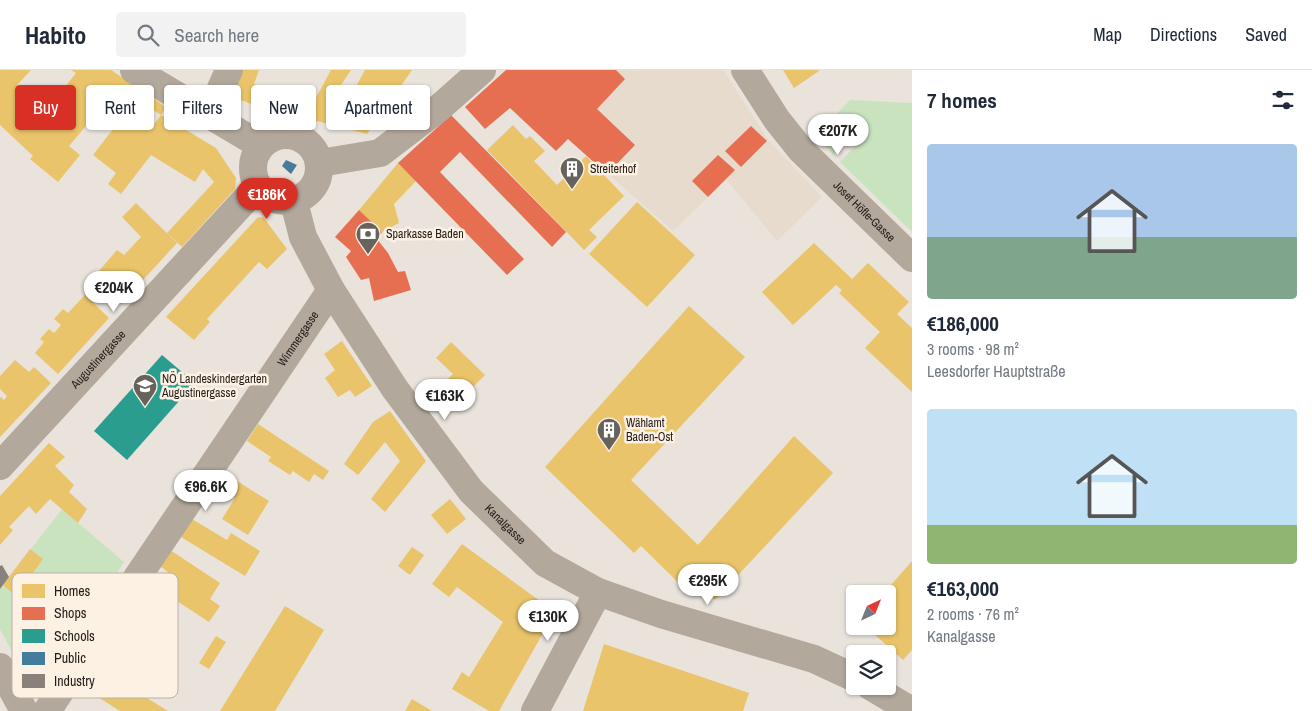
<!DOCTYPE html>
<meta charset="utf-8">
<style>
:root{--surface:#fff;--page:#f2f2f3;--text:#1f2937;--muted:#747a83;--line:#e0e1e3;--accent:#d93025}
body{margin:0;font-family:"Archivo Narrow",sans-serif;background:var(--page);color:var(--text);height:100vh;display:flex;flex-direction:column;font-size:19px;white-space:nowrap}
*{box-sizing:border-box;margin:0}
p{font-size:16px;color:var(--muted)}
.icon{flex:none;width:28px;height:28px;fill:none;stroke:currentColor;stroke-width:2;stroke-linecap:round;stroke-linejoin:round}
.map{position:relative;flex:1;overflow:hidden}
.side{display:flex;flex-direction:column;background:var(--surface);width:400px}
.side>*{flex:none}
.guide{position:absolute;left:15px;top:15px;width:475px;height:45px;display:flex;gap:10px}
.needle{width:32px;rotate:43deg}
.fabs{position:absolute;left:846px;top:515px;display:grid;gap:10px}
.fabs a{display:grid;place-items:center;width:50px;height:50px;border-radius:5px;background:var(--surface);box-shadow:0 1px 4px #0004;font-size:25px}
.price{position:absolute;translate:-50% -42px;padding:0 11px;border-radius:18px;background:#fff;color:#222;font-size:16px;line-height:32px;filter:drop-shadow(0 1px 2px #0008)}
.price::after{content:'';position:absolute;left:50%;top:30px;width:15px;height:11px;margin-left:-8px;background:inherit;clip-path:polygon(0 0,100% 0,50% 100%)}
.price.selected{background:var(--accent);color:#fff}
ul{padding:0;list-style:none}
li{display:grid;align-content:center;gap:10px;height:265px;padding:0 15px}
li span{display:grid;place-items:center;height:155px;border-radius:5px;color:#555}
li>.icon{margin-inline-start:auto}
span .icon{width:90px;height:90px;fill:#fffc;stroke-width:1}
li b{font-size:21px}
h2{display:flex;justify-content:space-between;align-items:center;height:60px;padding:0 15px;font-size:21px}
.tag{padding:0 18px;border-radius:5px;background:var(--surface);box-shadow:0 1px 4px #0004;font-size:18px;line-height:45px}
.tag.selected{background:var(--accent);color:#fff}
header{display:flex;align-items:center;gap:30px;box-sizing:border-box;height:70px;padding:0 25px;background:var(--surface);border-bottom:1px solid var(--line)}
header strong{font-size:24px}
nav{display:flex;gap:28px;margin-inline-start:auto;font-size:18px}
.search{width:350px;height:45px;background:var(--page);display:flex;align-items:center;gap:12px;box-sizing:border-box;padding:0 18px;border-radius:5px;color:var(--muted);font-size:19px}
main{display:flex;flex:1;min-height:0}
.map>svg:first-child{display:block}
.built{fill:#e6dbcc}
.green{fill:#cae3bf}
.homes{fill:#e9c46a}
.shops{fill:#e76f51}
.schools{fill:#2a9d8f}
.public{fill:#457b9d}
.industry{fill:#8a817c}
.lines{fill:none;stroke-linecap:round;stroke-linejoin:round}
.minor{stroke:#b2a89b;stroke-width:28}
.labels{text-anchor:middle;dominant-baseline:central;stroke-width:5;stroke-linejoin:round;paint-order:stroke}
.poi-label{font-size:12px;fill:#221d19;stroke:#fdf1e3;text-anchor:start}
.street-label{font-size:12px;fill:#221d19;stroke:#fdf1e3}
.key{fill:#fdf1e3;stroke:#bbb1a6;stroke-width:1}
.key-label{font-size:14px;fill:#221d19}
</style>
<header>
<strong>Habito</strong>
<div class="search"><svg class="icon" aria-label="search" viewBox="0 0 24 24"><circle cx="10" cy="10" r="6"/><path d="M15 15l6 6"/></svg>Search here</div>
<nav><a>Map</a><a>Directions</a><a>Saved</a></nav>
</header>
<main>
<div class="map">
<svg width="912" height="641" viewBox="0 0 912 641">
<rect width="100%" height="100%" fill="#e9e3dc"/>
<path class="built" d="M506 0H723L769 71 822 127 777 171 726 109 673 161 521 27Z"/>
<path class="green" d="M850 30 912 33V162L840 92 860 71 840 53 826 68 838 79 833 85 815 66Z
M62 439 124 492 41 616H30L0 559V519Z"/>
<path class="homes" d="M0 0H31L17 15 46 41 76 3 71 0H111L166 37 161 45 118 18 69 76 80 85 58 112 30 89 33 86 0 55Z
M240 0H259L254 14 264 18 257 36 230 26Z
M331 0H351L331 30 346 35 365 0H412L396 23 402 28 394 39 388 35 367 64 305 48Z
M783 0H818L819 1 794 18Z
M127 41 151 58 161 45 216 78 236 108 235 119 182 177 167 163 214 112 203 99 195 112 151 85 121 124 108 114 116 103 93 85Z
M840 53 852 64 838 79 826 68Z
M513 55 526 69 530 66 545 81 534 91 557 115 586 86 624 126 589 160 597 167 584 180 487 80Z
M398 93 416 111 394 134 399 153 382 162 359 140Z
M637 132 695 185 647 237 589 184Z
M136 133 177 173 121 234 93 208 117 180 124 185 141 167 122 147Z
M258 147 264 148 287 179 267 199 259 192 207 249 210 252 194 270 166 247Z
M814 173 852 209 868 193 909 232 897 244 912 258V322L865 278 880 262 839 223 842 220 836 215 793 255 762 222Z
M85 225 109 248 58 304 35 283 44 272 40 269 49 259 54 263 61 255 54 249 63 239 68 243Z
M689 236 745 287 631 410 698 475 794 366 833 403 715 530 700 516 691 525 641 476 634 483 545 397Z
M342 271 372 316 355 327 350 320 338 327 325 308 335 300 324 284Z
M451 272 485 305 451 339 434 323 453 304 436 288Z
M15 290 29 302 34 297 51 313 0 367V328L1 327 4 330 7 326 0 319V306Z
M390 341 426 391 385 442 371 429 400 391 385 372 358 405 344 394 373 352Z
M258 354 329 401 323 410 314 404 309 412 293 401 290 405 268 391 271 387 247 371Z
M49 373 65 387 55 396 74 415 69 422 87 439 78 453 50 429 36 444 29 436 9 457 13 460 0 475V426Z
M221 401 269 431 248 465 222 449 235 428 213 414Z
M450 429 466 449 447 464 431 445Z
M187 446 227 470 231 463 260 481 245 506 176 464Z
M462 474 555 542 499 641H489L452 619 462 602 469 607 503 552 457 517 449 527 432 514Z
M412 477 424 485 410 505 398 496Z
M167 478 220 513 210 529 220 536 209 552 157 518 168 502 157 494Z
M30 479 43 489 16 526 3 515Z
M912 491V580L903 590 865 556H888V524H883Z
M148 530 178 549 164 570 177 578 147 628 168 641H120L98 627 100 624 91 619 102 600 99 598 106 587 142 609 155 587 119 565 128 549 134 552Z
M285 536 324 560 275 641H220Z
M216 566 226 572 209 599 199 593Z
M604 574 749 623 743 641H583Z
M412 629 432 641H405Z"/>
<path class="shops" d="M506 0H616L625 9 597 39 635 75 607 104 568 69 556 81 510 38 485 59 465 37Z
M451 45 566 162 552 177 460 82 440 102 524 189 507 205 398 93Z
M751 56 767 71 741 97 725 81Z
M718 85 735 100 708 127 692 111Z
M359 140 382 162 377 169 388 183 398 202 405 201 411 220 374 231 369 208 361 210 346 187 351 181 335 167Z"/>
<path class="schools" d="M162 285 195 313 127 390 94 361Z"/>
<path class="public" d="M286 90 297 95 291 104 282 96Z"/>
<path class="industry" d="M2 495 9 507 0 519V496Z"/>
<g class="lines">
<g class="minor">
<path d="M134 0 260 75"/>
<path id="s1" d="M745 0 777 50 801 80 912 188"/>
<path d="M209 46 229 0"/>
<circle cx="286" cy="98" r="33"/>
<path d="M320 93 380 83 439 38 482 0"/>
<path id="s2" d="M294 132 303 167 331 220 395 319 471 421 545 493 598 522 661 544 814 589 855 608"/>
<path id="s3" d="M0 396 257 117"/>
<path d="M0 597 24 641"/>
<path d="M870 616 912 641"/>
<path id="s4" d="M47 641 331 220"/>
<path d="M535 641 598 522"/>
</g>
</g>
<defs>
<symbol id="building-pin" viewBox="-11 -11 22 30"><path d="M0 17L-7.5 6A9.5 9.5 0 1 1 7.5 6Z" fill="#68625d" stroke="#fdf1e3"/><path d="M-4-6H4V6H1V3H-1V6H-4ZM-2.5-4.3h1.7v1.8h-1.7ZM.8-4.3h1.7v1.8H.8ZM-2.5-1h1.7V.8h-1.7ZM.8-1h1.7V.8H.8Z" fill="#fff"/></symbol>
<symbol id="bank-pin" viewBox="-11 -11 22 30"><path d="M0 17L-7.5 6A9.5 9.5 0 1 1 7.5 6Z" fill="#68625d" stroke="#fdf1e3"/><path d="M-6-4H6V4H-6ZM0-2.3a2.3 2.3 0 1 0 0 4.6a2.3 2.3 0 1 0 0-4.6Z" fill="#fff"/></symbol>
<symbol id="school-pin" viewBox="-11 -11 22 30"><path d="M0 17L-7.5 6A9.5 9.5 0 1 1 7.5 6Z" fill="#68625d" stroke="#fdf1e3"/><path d="M0-5L7-2L0 1L-7-2ZM-4 1L0 2.5L4 1V4Q0 6-4 4Z" fill="#fff"/></symbol>
</defs>
<g fill-rule="evenodd">
<use href="#building-pin" x="558" y="85" width="28" height="38"/>
<use href="#bank-pin" x="354" y="150" width="28" height="38"/>
<use href="#school-pin" x="131" y="302" width="28" height="38"/>
<use href="#building-pin" x="595" y="346" width="28" height="38"/>
</g>
<g class="labels">
<g class="poi-label">
<text x="590" y="99">Streiterhof</text>
<text x="386" y="164">Sparkasse Baden</text>
<text x="162" y="309">NÖ Landeskindergarten<tspan x="162" dy="14">Augustinergasse</tspan></text>
<text x="626" y="353">Wählamt<tspan x="626" dy="14">Baden-Ost</tspan></text>
</g>
<g class="street-label">
<text stroke="none"><textPath href="#s1" startOffset="186">Josef Höfle-Gasse</textPath></text>
<text stroke="none"><textPath href="#s4" startOffset="449">Wimmergasse</textPath></text>
<text stroke="none"><textPath href="#s3" startOffset="145">Augustinergasse</textPath></text>
<text stroke="none"><textPath href="#s2" startOffset="389">Kanalgasse</textPath></text>
</g>
</g>
<rect x="12" y="503" width="166" height="125" rx="8" class="key"/>
<rect x="22" y="514" width="23" height="14" fill="#e9c46a"/>
<rect x="22" y="537" width="23" height="13" fill="#e76f51"/>
<rect x="22" y="559" width="23" height="14" fill="#2a9d8f"/>
<rect x="22" y="582" width="23" height="13" fill="#457b9d"/>
<rect x="22" y="604" width="23" height="14" fill="#8a817c"/>
<g class="key-label">
<text x="54" y="526">Homes</text>
<text x="54" y="548">Shops</text>
<text x="54" y="571">Schools</text>
<text x="54" y="593">Public</text>
<text x="54" y="616">Industry</text>
</g>
</svg>
<div class="fabs">
<a><svg class="needle" viewBox="-14 -14 28 28"><path d="M0-13l5 13h-10z" fill="#e53935"/><path d="M0 13l5-13h-10z" fill="#747a83"/></svg></a>
<a><svg class="icon" aria-label="layers" viewBox="0 0 24 24"><path d="M12 4l9 5-9 5-9-5zM3 14l9 5 9-5"/></svg></a>
</div>
<b class="price" style="left:838px;top:86px">€207K</b>
<b class="price selected" style="left:267px;top:150px">€186K</b>
<b class="price" style="left:114px;top:243px">€204K</b>
<b class="price" style="left:445px;top:351px">€163K</b>
<b class="price" style="left:206px;top:442px">€96.6K</b>
<b class="price" style="left:708px;top:536px">€295K</b>
<b class="price" style="left:548px;top:572px">€130K</b>
<div class="guide">
<a class="tag selected">Buy</a>
<a class="tag">Rent</a>
<a class="tag">Filters</a>
<a class="tag">New</a>
<a class="tag">Apartment</a>
</div>
</div>
<section class="side">
<h2>7 homes<svg class="icon" aria-label="filters" viewBox="0 0 24 24"><path d="M4 7h16M4 17h16"/><circle cx="9" cy="7" r="2"/><circle cx="15" cy="17" r="2"/></svg></h2>
<ul>
<li><span style="background:linear-gradient(#a9c7e8 60%,#7fa58c 0)"><svg class="icon" aria-label="home" viewBox="0 0 24 24"><path d="M3 11l9-7 9 7M6 9v11h12V9"/></svg></span><div><b>€186,000</b><p>3 rooms · 98 m²</p><p>Leesdorfer Hauptstraße</p></div></li>
<li><span style="background:linear-gradient(#bfe0f5 75%,#8fb573 0)"><svg class="icon" aria-label="home" viewBox="0 0 24 24"><path d="M3 11l9-7 9 7M6 9v11h12V9"/></svg></span><div><b>€163,000</b><p>2 rooms · 76 m²</p><p>Kanalgasse</p></div></li>
</ul>
</section>
</main>
